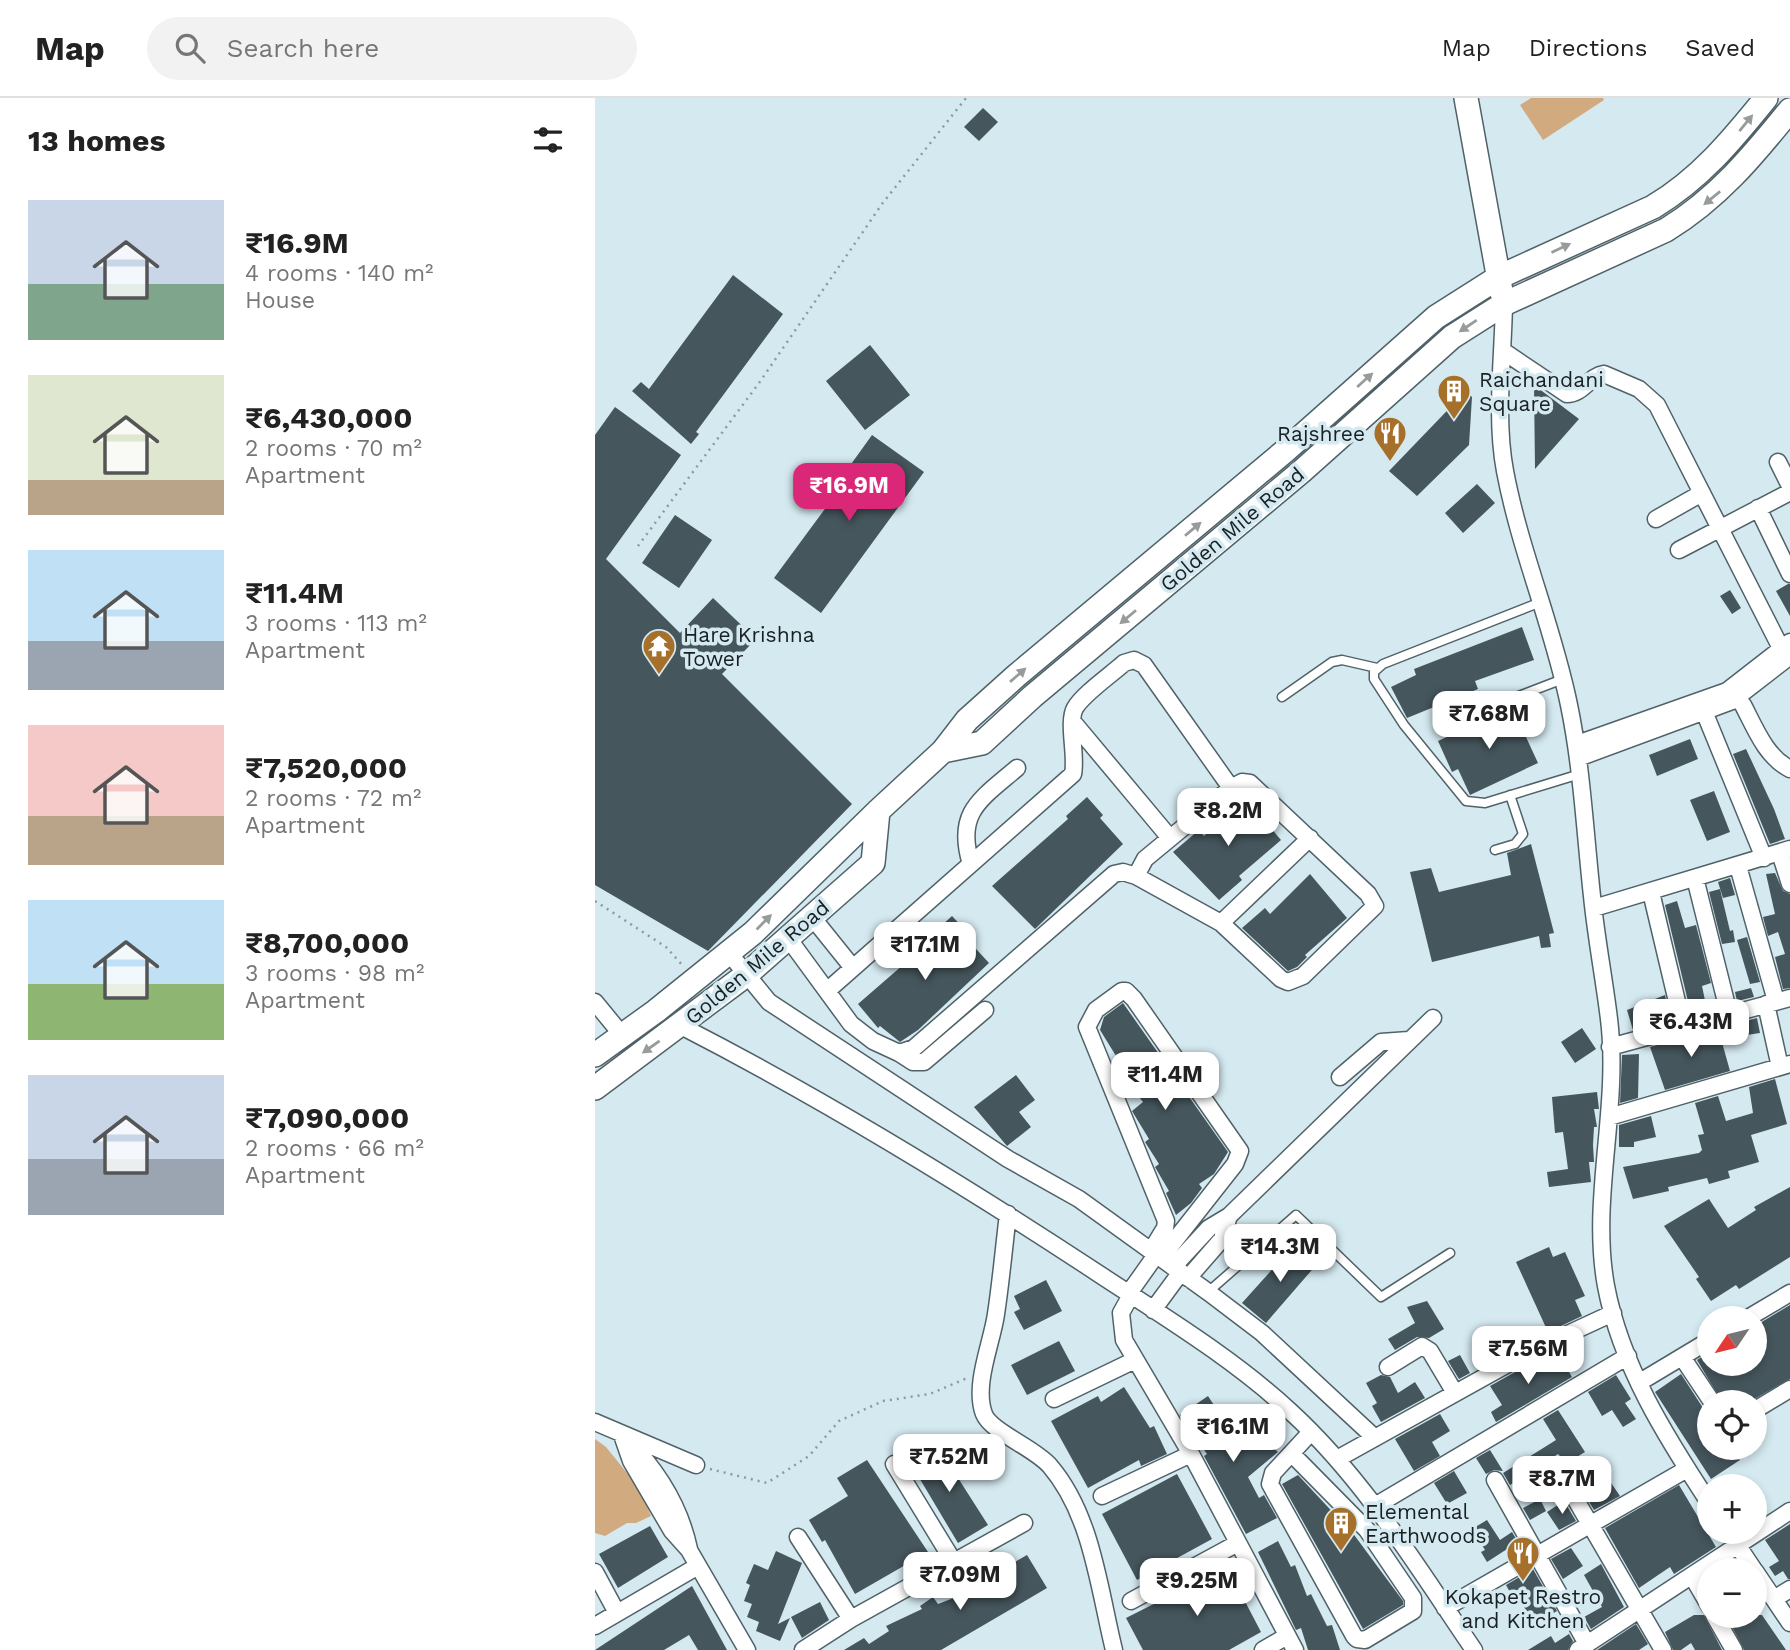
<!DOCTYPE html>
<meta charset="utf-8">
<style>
:root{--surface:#fff;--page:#f2f2f2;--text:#222;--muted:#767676;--line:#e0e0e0;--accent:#db2777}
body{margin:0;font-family:"Work Sans",sans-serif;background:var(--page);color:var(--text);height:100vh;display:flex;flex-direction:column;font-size:26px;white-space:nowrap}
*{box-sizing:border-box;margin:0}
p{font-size:23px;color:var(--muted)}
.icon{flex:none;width:38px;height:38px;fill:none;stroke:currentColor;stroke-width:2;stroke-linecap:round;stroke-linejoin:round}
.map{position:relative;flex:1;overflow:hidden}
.drawer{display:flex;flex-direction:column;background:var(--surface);width:595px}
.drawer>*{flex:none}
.needle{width:46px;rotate:235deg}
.tools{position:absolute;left:1102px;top:1208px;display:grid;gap:14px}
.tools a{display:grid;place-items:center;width:70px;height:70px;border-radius:50%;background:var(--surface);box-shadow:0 4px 10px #0003;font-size:35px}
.price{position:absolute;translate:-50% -60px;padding:0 16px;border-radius:14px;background:#fff;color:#222;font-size:23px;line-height:46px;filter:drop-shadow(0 2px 4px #0008)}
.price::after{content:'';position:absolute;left:50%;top:42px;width:21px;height:16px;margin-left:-10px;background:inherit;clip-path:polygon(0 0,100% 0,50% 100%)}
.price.selected{background:var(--accent);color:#fff}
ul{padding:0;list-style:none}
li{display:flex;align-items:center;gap:21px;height:175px;padding:0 28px}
li span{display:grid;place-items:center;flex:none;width:196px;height:140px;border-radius:0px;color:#555}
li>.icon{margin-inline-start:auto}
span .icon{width:84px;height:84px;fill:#fffc;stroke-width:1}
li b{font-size:30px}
h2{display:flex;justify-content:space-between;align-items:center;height:84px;padding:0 28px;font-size:30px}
header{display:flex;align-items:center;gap:42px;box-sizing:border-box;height:98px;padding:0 35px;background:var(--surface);border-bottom:2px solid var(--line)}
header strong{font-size:33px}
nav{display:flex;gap:38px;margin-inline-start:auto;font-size:24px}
.search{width:490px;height:63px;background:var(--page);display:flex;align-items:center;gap:18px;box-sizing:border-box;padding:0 24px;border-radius:38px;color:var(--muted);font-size:26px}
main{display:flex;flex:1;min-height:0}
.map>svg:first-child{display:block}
.green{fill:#d2aa80}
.building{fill:#45565c}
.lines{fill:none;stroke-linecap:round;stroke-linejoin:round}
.lane-casing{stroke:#506268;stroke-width:11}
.street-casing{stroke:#506268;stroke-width:19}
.secondary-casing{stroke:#506268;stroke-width:26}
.path{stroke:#8b9ba0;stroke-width:2.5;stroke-dasharray:2 5;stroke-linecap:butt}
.lane{stroke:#fff;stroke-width:8}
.street{stroke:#fff;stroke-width:16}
.secondary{stroke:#fff;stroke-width:23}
.oneway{fill:#989b9c}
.labels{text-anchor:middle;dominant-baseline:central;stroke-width:7;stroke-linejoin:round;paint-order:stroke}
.poi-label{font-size:21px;fill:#192023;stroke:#d4e9f0;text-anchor:start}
.street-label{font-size:21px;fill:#192023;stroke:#d4e9f0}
</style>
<header>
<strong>Map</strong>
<div class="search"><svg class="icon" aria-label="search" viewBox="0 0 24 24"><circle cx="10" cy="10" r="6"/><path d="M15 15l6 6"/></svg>Search here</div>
<nav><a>Map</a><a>Directions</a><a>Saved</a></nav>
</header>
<main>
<section class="drawer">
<h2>13 homes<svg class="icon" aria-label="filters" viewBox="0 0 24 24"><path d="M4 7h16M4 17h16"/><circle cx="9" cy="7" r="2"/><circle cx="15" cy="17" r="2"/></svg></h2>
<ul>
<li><span style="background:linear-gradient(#c9d6e8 60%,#7fa58c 0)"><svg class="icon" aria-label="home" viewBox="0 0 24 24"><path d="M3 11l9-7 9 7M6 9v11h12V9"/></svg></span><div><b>₹16.9M</b><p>4 rooms · 140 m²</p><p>House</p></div></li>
<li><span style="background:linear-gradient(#dfe7d0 75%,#b9a48a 0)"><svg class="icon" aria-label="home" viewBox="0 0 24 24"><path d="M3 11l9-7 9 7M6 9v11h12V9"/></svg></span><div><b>₹6,430,000</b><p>2 rooms · 70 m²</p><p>Apartment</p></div></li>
<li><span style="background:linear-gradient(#bfe0f5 65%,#9aa5b1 0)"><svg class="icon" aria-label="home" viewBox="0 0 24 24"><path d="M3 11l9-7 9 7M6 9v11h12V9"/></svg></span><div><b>₹11.4M</b><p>3 rooms · 113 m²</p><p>Apartment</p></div></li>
<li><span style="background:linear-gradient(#f6c9c9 65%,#b9a48a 0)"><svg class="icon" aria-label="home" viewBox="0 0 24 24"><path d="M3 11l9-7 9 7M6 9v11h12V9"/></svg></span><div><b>₹7,520,000</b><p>2 rooms · 72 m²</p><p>Apartment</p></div></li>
<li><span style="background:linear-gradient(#bfe0f5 60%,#8fb573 0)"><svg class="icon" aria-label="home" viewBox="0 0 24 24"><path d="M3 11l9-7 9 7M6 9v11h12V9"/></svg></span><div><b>₹8,700,000</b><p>3 rooms · 98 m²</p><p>Apartment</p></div></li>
<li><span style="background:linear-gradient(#c9d6e8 60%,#9aa5b1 0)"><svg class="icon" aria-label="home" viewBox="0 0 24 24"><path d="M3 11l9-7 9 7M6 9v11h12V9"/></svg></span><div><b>₹7,090,000</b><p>2 rooms · 66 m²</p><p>Apartment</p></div></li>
</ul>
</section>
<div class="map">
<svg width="1195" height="1552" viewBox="0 0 1195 1552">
<rect width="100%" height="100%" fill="#d4e9f0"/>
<path class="green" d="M936 0H1008L1009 2 948 42 925 7Z
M0 1341 11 1349 45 1391 56 1418 41 1425H32L10 1438 0 1435Z"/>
<path class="building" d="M388 10 403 24 384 43 369 29Z
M138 177 188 216 101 334 104 336 96 346 37 293 46 284 54 291Z
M275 247 315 297 270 332 231 283Z
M939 287 984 321 940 371Z
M871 293 877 299 874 347 822 398 794 373Z
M20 309 86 357 11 461 85 535 118 500 161 541 127 576 257 706 113 853 0 787V337Z
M277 337 329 374 226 515 179 480 235 404 231 401Z
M882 386 900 405 868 435 850 415Z
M80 417 117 442 84 490 47 465Z
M1193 486H1195V518L1181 493Z
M1135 492 1146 510 1137 516 1125 498Z
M927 529 939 562 880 583 883 591 812 620 796 589 821 577 819 571Z
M917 609 943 665 875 697 863 671 857 674 843 643Z
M1095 641 1103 661 1062 678 1054 657Z
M1151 651 1179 711 1190 741 1175 746 1138 656Z
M1119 693 1135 734 1112 743 1095 702Z
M649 698 686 742 644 778 647 782 624 802 578 754 604 732 609 738Z
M492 699 508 717 505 720 528 746 440 831 397 788 473 721 471 718Z
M936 746 959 835 954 836 956 849 946 850 944 838 837 864 815 774 836 770 844 794 916 777 912 755Z
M1180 775 1188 793 1195 796V890L1188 891 1180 859 1190 856 1183 834 1173 838 1168 819 1180 816 1171 776Z
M715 776 752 820 710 857 712 859 702 869 693 873 647 830 670 810 675 816Z
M1135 780 1140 797 1128 800 1123 784Z
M1125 791 1135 833 1138 832 1140 844 1127 846 1114 794Z
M1082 803 1090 830 1101 827 1116 885 1107 888 1112 912 1096 916 1070 807Z
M357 818 374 836 370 839 394 865 323 932 305 944 285 928 283 930 263 906 339 840 336 837Z
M1152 839 1165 884 1155 886 1142 842Z
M1156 890 1159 899 1142 903 1140 894Z
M1070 897 1075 922 1048 929 1046 922V930L1038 932 1032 912Z
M528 905 633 1054 619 1076 604 1086 607 1090 596 1105 581 1117 571 1095 574 1093 560 1069 564 1066 550 1044 554 1041 537 1013 548 1004 525 974 526 966 505 932 509 919Z
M1162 920 1165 935 1145 938 1143 925Z
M987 930 1001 951 980 965 966 944Z
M1123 930 1135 973 1070 992 1055 949Z
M1044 956 1043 1000 1025 1005 1027 957Z
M421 977 440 1002 424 1014 436 1029 412 1048 379 1009Z
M1180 981 1192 1026 1156 1037 1164 1064 1133 1073 1135 1080 1114 1086 1112 1080 1073 1089 1074 1093 1038 1101 1028 1069 1104 1055 1107 1052 1103 1037 1109 1036 1100 1005 1123 998 1131 1023 1158 1015 1154 989Z
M1002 994 1004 1011H999L1002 1029H999L998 1047 999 1064H994L996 1084 954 1089 952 1074 973 1071 968 1034 960 1035 957 999Z
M1056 1018 1061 1039 1039 1044V1049H1024V1027Z
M1195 1089V1159L1144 1191 1141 1187 1116 1203 1101 1181 1104 1179 1069 1128 1114 1101 1133 1130 1161 1112 1159 1109Z
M700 1146 722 1166 671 1225 647 1205Z
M954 1149 958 1159 970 1154 990 1198 980 1202 987 1218 953 1234 921 1164Z
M451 1182 467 1213 429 1232 419 1214 425 1211 419 1198Z
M832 1203 849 1231 834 1240 822 1239 800 1252 793 1241 820 1225 812 1209Z
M1195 1207V1281L1154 1304H1127L1102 1262 1115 1254V1265H1160V1228Z
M464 1243 480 1273 432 1297 416 1267Z
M963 1256 977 1279 901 1324 896 1314 907 1307 895 1288 931 1268 934 1273Z
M865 1257 875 1275 864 1281 853 1263Z
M1086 1276 1108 1310 1115 1314V1349H1136L1145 1362 1116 1381 1060 1294Z
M786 1277 795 1279 803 1295 820 1284 830 1300 786 1324 777 1308 782 1305 771 1285Z
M1021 1277 1036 1301 1030 1305 1041 1321 1028 1329 1017 1312 1007 1318 993 1294Z
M529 1289 555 1330 559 1328 572 1356 546 1368 544 1362 493 1390 456 1323 503 1298 506 1304Z
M613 1298 630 1324 623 1328 636 1348 657 1332 683 1354 653 1379 664 1400 669 1397 682 1420 651 1436 609 1358 612 1356 585 1317Z
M963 1312 990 1354 972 1365 963 1356 915 1387 908 1375 961 1342 948 1321Z
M845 1316 855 1333 837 1344 845 1358 819 1373 800 1341Z
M347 1347 359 1367 356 1369 393 1427 363 1445 316 1366Z
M895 1352 908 1373 899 1372 891 1376 881 1360Z
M272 1362 333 1454 260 1496 230 1442 227 1444 214 1422 253 1398 242 1380Z
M859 1373 872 1395 852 1406 839 1385Z
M582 1376 617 1441 542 1482 507 1416Z
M1010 1376 1025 1398 999 1412 987 1392Z
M703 1377 745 1422 733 1434H757L808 1503V1507L768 1531 687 1386Z
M1084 1387 1121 1449 1079 1476 1075 1469 1044 1490 1010 1430Z
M945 1401 951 1413 935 1422 928 1410Z
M969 1403 981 1423 964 1432 952 1414Z
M892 1422 905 1442 917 1434 923 1444 892 1464 886 1454 890 1452 877 1431Z
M1195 1426V1481H1193L1188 1473 1180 1478 1174 1469 1184 1463 1170 1442Z
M55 1428 73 1459 23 1490 4 1456Z
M683 1443 696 1469 700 1467 712 1498 716 1496 732 1528 737 1527 745 1552H713L706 1530 701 1532 663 1454Z
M976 1450 988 1468 968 1481 956 1461Z
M181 1453 207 1465 183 1526 195 1520 185 1543 161 1533 164 1524 152 1519 157 1506 149 1503 155 1487 151 1485 159 1466 173 1472Z
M432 1457 452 1490 346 1552H249L269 1540 274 1546 294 1533 291 1528 327 1511 325 1508 338 1499 343 1506 356 1501Z
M1006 1466 1029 1509 996 1531 989 1519 1007 1509 989 1477Z
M632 1469 666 1534 634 1552H548L531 1520Z
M938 1471 962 1513 940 1526 925 1503 921 1505 911 1487Z
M97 1488 132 1552H103L94 1537 69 1552H0Z
M225 1504 234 1522 207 1540 196 1519Z
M1099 1517H1109L1127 1552H1100L1096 1545 1086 1552H1078L1070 1534Z
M1131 1517H1167L1191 1552H1149Z
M1041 1526 1053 1546 1044 1552H1002Z
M974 1536 978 1543 973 1552H933L956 1538 960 1545Z"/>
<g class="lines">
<defs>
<path id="lane" d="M946 504 788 566 779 574V581L809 627 871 703 890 705 985 676
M687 599 737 564 747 562 782 570
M861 622 968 581
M900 752 920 746 928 736 915 697
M613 1194 701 1117 786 1199 855 1155"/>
<path id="street" d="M909 206C908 260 900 320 910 373 925 453 958 528 974 607 987 670 990 734 997 798 1001 839 1009 880 1014 921 1025 1010 995 1101 1011 1188 1026 1268 1071 1339 1115 1406
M908 253 972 296C988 296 994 278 1009 276L1044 291 1062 307 1191 560
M1183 364 1195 388
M1163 410 1195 476
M1061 421 1107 395
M1084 452 1195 394
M1106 606 1169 760
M1148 607C1160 630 1171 659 1195 671
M478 624 575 740
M982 646 1132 593 1195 544
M983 660 1137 603 1195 558
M1185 755 1195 786
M376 766C360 714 386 701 422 670
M1143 768 1181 903
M1100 780 1134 916
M1056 794 1088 929
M999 810 1195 751
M217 819 258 870
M626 825 715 740
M193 840 256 926 278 943 304 955 319 950 519 776 528 774 541 778 626 825 686 881 693 884 708 878 780 808 773 796 655 685 647 684 636 690 550 761 541 778
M134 855 174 904 413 1061 484 1101 613 1194 667 1235 780 1340
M233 892 478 676C482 658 472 624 480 610 488 596 517 576 529 565L539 562 549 567 636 690
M0 904 27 937
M1171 906 1185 969
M86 928C230 1002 369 1087 504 1176 568 1218 639 1261 696 1314 770 1382 823 1470 879 1552
M1015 949 1195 900
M304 955 318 964H329L390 912
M745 979 786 944 814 942
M1014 1019 1195 966
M413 1116C409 1149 406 1183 401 1216 397 1245 378 1287 389 1316 396 1334 440 1350 455 1368 497 1417 504 1491 519 1552
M556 1153 570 1130 571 1123 492 929 501 912 527 893H531L539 901 645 1053 640 1066 566 1160
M578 1169 614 1130 634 1118 838 920
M593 1180 627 1141 634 1118
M534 1195 561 1157
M536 1197 526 1215 529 1242 596 1356 700 1552
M558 1212 586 1174
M1153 1220 1195 1195
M1087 1259 1117 1304
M793 1269 827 1248 835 1253 860 1295
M1045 1284 1115 1242
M459 1301 540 1262
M1160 1312 1195 1291
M0 1324 101 1367
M27 1337 36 1363 77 1433 94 1452 152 1552
M32 1342C62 1372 85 1409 94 1451
M697 1356 772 1432 818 1500V1513L770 1542 762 1541 759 1538 675 1386 678 1375 716 1334
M742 1361 936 1253 1018 1215
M299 1366 360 1466
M963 1371 1068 1552
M900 1382 992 1546
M507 1398 596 1356
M780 1408 1033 1258
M1133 1433 1159 1472
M203 1439 256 1521
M1160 1473 1195 1525
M0 1474 22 1515
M1097 1478 1115 1509
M1179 1501 1195 1491
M536 1503 643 1445
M850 1510 1092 1371
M1119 1517 1139 1552
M0 1528 103 1468
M208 1552 256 1521 429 1425
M668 1552 692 1538
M983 1552 1195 1413"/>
<path id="secondary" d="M871 0 906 193
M348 653 387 645 438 598 707 373 857 239 909 206 1071 132C1122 101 1157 59 1195 12
M283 713 348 653 372 622 421 578 690 353 841 219 904 179 1058 109C1105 81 1137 42 1171 0
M0 957 61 913 158 835 283 713 278 765 151 877 0 990"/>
</defs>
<use href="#lane" class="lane-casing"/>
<use href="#street" class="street-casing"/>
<use href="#secondary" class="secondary-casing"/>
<path class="path" d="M43 448 164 285 287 106 371 0
M0 803 71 849 89 869
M115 1371 172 1385 214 1358 244 1323 288 1303 335 1296 372 1280"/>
<use href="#lane" class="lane"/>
<use href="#street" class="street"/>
<use href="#secondary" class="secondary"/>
</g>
<defs><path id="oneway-solid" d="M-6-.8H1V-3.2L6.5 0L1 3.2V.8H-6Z" transform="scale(1.75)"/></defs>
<g class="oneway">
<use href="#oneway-solid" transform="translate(1151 25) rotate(-51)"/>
<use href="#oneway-solid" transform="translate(1117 100) rotate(141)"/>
<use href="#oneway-solid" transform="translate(966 150) rotate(-25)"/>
<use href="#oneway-solid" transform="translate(873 228) rotate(146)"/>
<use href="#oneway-solid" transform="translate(770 282) rotate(-42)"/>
<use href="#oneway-solid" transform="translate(598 431) rotate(-40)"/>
<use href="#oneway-solid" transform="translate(533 519) rotate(140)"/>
<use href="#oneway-solid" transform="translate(423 577) rotate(-41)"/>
<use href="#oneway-solid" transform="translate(169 824) rotate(-45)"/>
<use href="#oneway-solid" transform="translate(56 949) rotate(145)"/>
</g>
<defs>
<symbol id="building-pin" viewBox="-11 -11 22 30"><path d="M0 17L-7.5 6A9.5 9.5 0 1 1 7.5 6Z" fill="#a6702b" stroke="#d4e9f0"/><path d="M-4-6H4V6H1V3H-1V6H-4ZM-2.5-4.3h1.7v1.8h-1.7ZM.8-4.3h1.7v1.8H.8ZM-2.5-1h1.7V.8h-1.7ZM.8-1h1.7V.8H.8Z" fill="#fff"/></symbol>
<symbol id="restaurant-pin" viewBox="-11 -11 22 30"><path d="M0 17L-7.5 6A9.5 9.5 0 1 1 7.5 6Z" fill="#a6702b" stroke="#d4e9f0"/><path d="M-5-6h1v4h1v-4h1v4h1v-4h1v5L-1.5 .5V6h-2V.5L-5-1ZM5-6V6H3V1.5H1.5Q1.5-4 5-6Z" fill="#fff"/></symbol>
<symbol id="temple-pin" viewBox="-11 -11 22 30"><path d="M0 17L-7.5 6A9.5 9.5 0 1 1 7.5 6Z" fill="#a6702b" stroke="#d4e9f0"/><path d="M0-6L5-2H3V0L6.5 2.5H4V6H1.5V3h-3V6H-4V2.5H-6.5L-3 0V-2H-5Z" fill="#fff"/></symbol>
</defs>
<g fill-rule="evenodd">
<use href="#building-pin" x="840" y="274" width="38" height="52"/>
<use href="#restaurant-pin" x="776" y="316" width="38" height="52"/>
<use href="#temple-pin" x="45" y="529" width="38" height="52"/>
<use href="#building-pin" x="727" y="1406" width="38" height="52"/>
<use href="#restaurant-pin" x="909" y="1436" width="38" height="52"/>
</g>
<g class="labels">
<g class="poi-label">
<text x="884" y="281">Raichandani<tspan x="884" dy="24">Square</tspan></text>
<text x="770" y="335" text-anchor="end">Rajshree</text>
<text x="88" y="536">Hare Krishna<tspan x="88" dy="24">Tower</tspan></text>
<text x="770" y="1413">Elemental<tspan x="770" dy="24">Earthwoods</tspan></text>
<text x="928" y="1498" text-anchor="middle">Kokapet Restro<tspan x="928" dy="24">and Kitchen</tspan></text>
</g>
<g class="street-label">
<text transform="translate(637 431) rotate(-40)">Golden Mile Road</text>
<text transform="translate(162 864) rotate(-40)">Golden Mile Road</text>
</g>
</g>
</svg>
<div class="tools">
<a><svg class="needle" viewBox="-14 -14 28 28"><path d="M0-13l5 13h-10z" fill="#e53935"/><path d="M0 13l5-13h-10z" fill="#767676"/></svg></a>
<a><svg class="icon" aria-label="locate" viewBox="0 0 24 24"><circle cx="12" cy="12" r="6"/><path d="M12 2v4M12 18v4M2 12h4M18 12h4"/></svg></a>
<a>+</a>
<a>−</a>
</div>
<b class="price selected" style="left:254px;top:425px">₹16.9M</b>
<b class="price" style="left:894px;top:653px">₹7.68M</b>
<b class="price" style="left:633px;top:750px">₹8.2M</b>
<b class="price" style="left:330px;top:884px">₹17.1M</b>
<b class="price" style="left:1096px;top:961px">₹6.43M</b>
<b class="price" style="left:570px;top:1014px">₹11.4M</b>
<b class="price" style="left:685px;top:1186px">₹14.3M</b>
<b class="price" style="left:933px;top:1288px">₹7.56M</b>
<b class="price" style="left:638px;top:1366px">₹16.1M</b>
<b class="price" style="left:354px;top:1396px">₹7.52M</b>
<b class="price" style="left:967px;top:1418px">₹8.7M</b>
<b class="price" style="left:365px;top:1514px">₹7.09M</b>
<b class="price" style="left:602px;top:1520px">₹9.25M</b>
</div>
</main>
